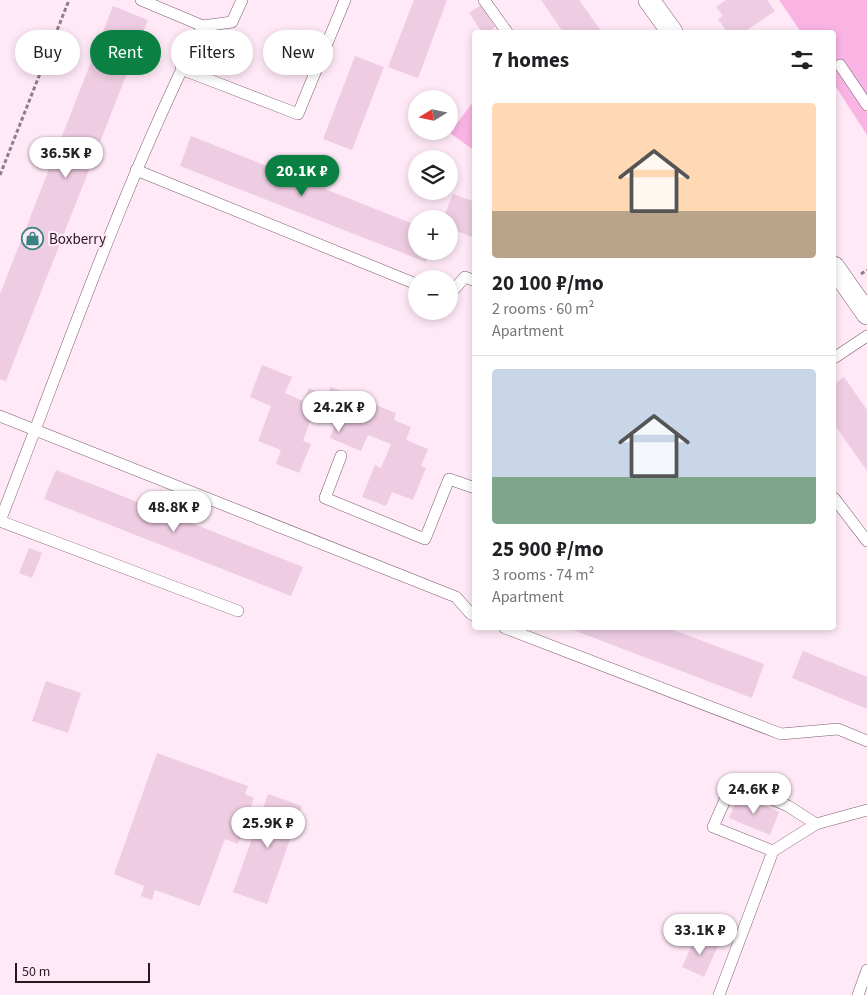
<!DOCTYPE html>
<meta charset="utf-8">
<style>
:root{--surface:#fff;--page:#f2f2f2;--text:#202124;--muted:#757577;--line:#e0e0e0;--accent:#0b8043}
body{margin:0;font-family:"Source Sans 3",sans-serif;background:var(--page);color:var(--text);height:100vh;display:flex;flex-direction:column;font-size:19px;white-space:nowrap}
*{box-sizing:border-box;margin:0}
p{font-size:16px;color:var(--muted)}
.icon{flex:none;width:28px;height:28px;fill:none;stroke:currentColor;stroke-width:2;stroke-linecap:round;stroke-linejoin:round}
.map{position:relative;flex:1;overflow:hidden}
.panel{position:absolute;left:472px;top:30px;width:364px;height:600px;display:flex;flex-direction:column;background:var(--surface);border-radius:5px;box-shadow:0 2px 8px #0003}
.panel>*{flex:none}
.top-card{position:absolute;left:15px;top:30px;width:382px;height:45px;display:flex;gap:10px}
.needle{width:32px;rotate:260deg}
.tools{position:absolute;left:408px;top:90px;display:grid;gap:10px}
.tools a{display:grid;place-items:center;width:50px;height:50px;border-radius:50%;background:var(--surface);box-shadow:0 2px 8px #0003;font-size:25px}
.scale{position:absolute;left:15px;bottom:12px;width:135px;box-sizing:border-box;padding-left:5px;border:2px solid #261922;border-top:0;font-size:14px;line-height:18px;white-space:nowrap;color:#261922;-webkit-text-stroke:4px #ffe9f7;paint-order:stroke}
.price{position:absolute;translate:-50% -42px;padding:0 11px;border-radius:18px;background:#fff;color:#222;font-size:16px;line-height:32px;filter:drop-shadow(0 1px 2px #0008)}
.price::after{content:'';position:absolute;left:50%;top:30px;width:15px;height:11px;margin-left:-8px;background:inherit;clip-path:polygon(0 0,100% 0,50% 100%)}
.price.selected{background:var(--accent);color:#fff}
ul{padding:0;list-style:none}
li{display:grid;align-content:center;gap:10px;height:265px;padding:0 20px}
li+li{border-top:1px solid var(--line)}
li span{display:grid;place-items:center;height:155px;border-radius:5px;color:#555}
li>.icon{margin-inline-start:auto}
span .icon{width:90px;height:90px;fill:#fffc;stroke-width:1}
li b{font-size:21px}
h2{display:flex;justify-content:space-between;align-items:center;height:60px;padding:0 20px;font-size:21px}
.pill{padding:0 18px;border-radius:22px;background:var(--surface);box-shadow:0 2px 8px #0003;font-size:18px;line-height:45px}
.pill.selected{background:var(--accent);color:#fff}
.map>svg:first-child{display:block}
.garden{fill:#fab4e4}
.building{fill:#eecce2}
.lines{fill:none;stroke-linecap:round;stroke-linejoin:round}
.service-casing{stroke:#7a5c70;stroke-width:12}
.minor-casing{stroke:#7a5c70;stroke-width:22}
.path{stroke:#8f7e89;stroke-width:3;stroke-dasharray:4 2.5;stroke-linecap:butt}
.service{stroke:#fff;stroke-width:11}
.minor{stroke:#fff;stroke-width:21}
.labels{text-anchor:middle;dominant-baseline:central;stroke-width:4.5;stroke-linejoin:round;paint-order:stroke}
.poi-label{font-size:15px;fill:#261922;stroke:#ffe9f7;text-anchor:start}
</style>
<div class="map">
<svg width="867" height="995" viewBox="0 0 867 995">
<rect width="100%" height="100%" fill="#ffe9f7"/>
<path class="garden" d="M779 0H867V135L834 84V32H801Z
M475 99V151L450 133Z"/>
<path class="building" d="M414 0H447L418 78 388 67Z
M541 0H579L602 32H563Z
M726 0H767L775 11 744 32H727L718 19 723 16 716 7Z
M481 5 495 27 488 32H482L469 13Z
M113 6 148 20 6 381 0 379V294Z
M355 56 384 67 352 150 323 139Z
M191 136 416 225V251H431L426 262 180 166Z
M453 194 475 202V238L449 228V219H443Z
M262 365 292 377 285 393 303 401 309 388 327 395 331 387 396 413 394 420 411 427 406 440 428 449 421 466 426 468 413 500 392 492 386 506 362 497 375 465 381 468 391 444 368 435 361 451 330 438 335 425 312 416 303 441 311 444 299 473 276 464 281 450 258 441 271 406 250 397Z
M844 377 867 410V471L834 424V384Z
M56 470 303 567 291 596 44 499Z
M29 548 42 553 32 578 19 573Z
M568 628H668L764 664 752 698Z
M803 651 867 677V709L792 678Z
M46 681 81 693 68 733 32 721Z
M157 753 248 786 245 794 254 798 238 844 225 839 200 906 155 890 152 900 141 896 144 886 114 874Z
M268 794 302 806 267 904 233 892Z
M739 794 779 812 770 835 729 818Z
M696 936 718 946 704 977 682 967Z"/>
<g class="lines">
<defs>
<path id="service" d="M141 0 203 26
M484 0 507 32
M840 65 867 105
M181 69 298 114 345 0
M136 170 416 284
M449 295 465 277 475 281
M834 358 867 336
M0 416 456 597 471 614 475 616
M341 456 325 498 425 539 449 479 475 488
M834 498 867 541
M0 521C65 355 123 185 203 26L232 22 242 0
M0 521 238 611
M505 628 781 734 838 729 867 741
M773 851 713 827 733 782 788 806 816 824
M719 995 773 851 816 824 867 810
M858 995 867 970"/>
<path id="minor" d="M649 0 672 32
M834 267 867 314"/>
</defs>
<use href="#service" class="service-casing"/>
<use href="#minor" class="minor-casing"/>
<path class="path" d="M0 175 69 0
M861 274 867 270"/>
<use href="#service" class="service"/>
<use href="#minor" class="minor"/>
</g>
<defs>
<symbol id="shop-ring" viewBox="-11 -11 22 22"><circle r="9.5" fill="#ffe9f7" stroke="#3a8382" stroke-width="1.5"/><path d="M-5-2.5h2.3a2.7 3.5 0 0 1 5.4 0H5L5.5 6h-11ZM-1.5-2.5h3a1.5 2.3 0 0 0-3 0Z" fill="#3a8382"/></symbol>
</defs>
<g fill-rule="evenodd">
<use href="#shop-ring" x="20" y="226" width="25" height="25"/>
</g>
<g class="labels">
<g class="poi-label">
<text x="49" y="239">Boxberry</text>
</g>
</g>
</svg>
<div class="tools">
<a><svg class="needle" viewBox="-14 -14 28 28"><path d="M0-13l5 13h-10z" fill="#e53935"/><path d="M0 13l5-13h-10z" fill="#757577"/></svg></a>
<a><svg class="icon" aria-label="layers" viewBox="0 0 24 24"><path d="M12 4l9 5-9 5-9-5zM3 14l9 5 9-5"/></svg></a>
<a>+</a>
<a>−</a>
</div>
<div class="scale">50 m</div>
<b class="price" style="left:66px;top:179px">36.5K ₽</b>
<b class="price selected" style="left:302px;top:197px">20.1K ₽</b>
<b class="price" style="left:339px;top:433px">24.2K ₽</b>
<b class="price" style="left:174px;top:533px">48.8K ₽</b>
<b class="price" style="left:754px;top:815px">24.6K ₽</b>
<b class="price" style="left:268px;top:849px">25.9K ₽</b>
<b class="price" style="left:700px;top:956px">33.1K ₽</b>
<div class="top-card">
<a class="pill">Buy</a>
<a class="pill selected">Rent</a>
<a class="pill">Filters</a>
<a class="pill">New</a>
</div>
<section class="panel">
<h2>7 homes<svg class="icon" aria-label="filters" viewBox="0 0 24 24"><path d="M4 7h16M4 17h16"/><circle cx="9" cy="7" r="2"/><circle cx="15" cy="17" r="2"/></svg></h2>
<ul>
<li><span style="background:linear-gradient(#ffd9b3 70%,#b9a48a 0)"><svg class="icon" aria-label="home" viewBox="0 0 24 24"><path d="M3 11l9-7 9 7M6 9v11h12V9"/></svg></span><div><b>20 100 ₽/mo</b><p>2 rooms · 60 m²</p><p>Apartment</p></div></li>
<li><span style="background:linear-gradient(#c9d6e8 70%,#7fa58c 0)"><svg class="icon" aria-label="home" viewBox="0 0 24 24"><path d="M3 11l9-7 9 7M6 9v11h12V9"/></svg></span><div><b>25 900 ₽/mo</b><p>3 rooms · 74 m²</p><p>Apartment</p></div></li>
</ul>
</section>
</div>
